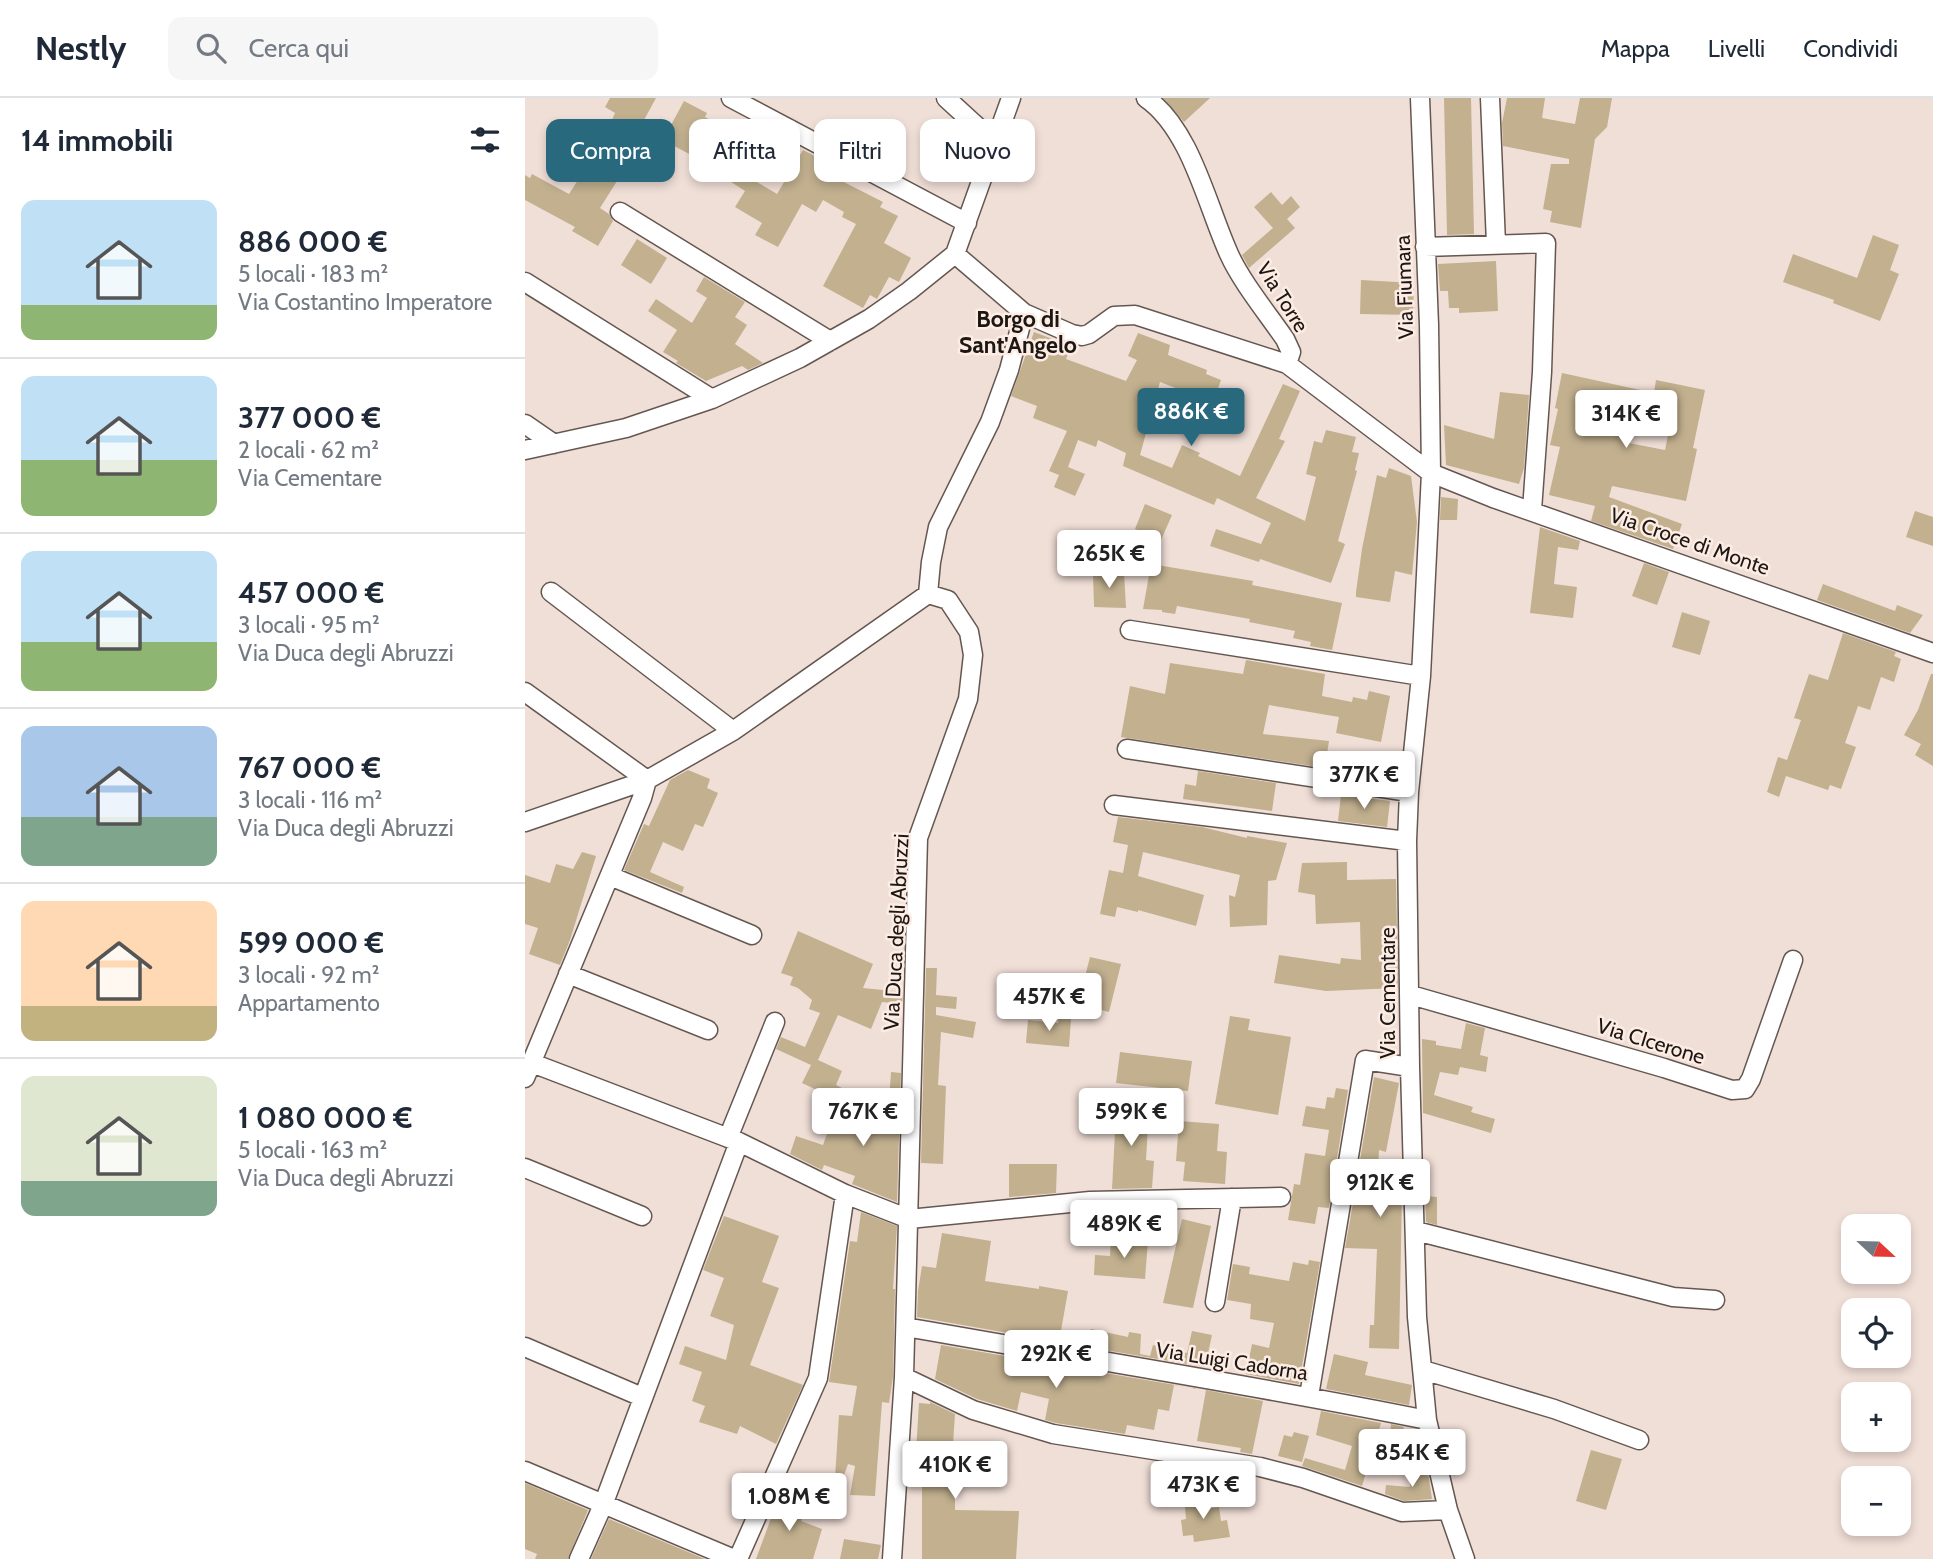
<!DOCTYPE html>
<html lang="it">
<meta charset="utf-8">
<style>
:root{--surface:#fff;--page:#f6f6f7;--text:#1f2937;--muted:#747a83;--line:#e0e1e3;--accent:#29697d}
body{margin:0;font-family:Cabin,sans-serif;background:var(--page);color:var(--text);height:100vh;display:flex;flex-direction:column;font-size:26px;white-space:nowrap}
*{box-sizing:border-box;margin:0}
p{font-size:23px;color:var(--muted)}
.icon{flex:none;width:38px;height:38px;fill:none;stroke:currentColor;stroke-width:2;stroke-linecap:round;stroke-linejoin:round}
.map{position:relative;flex:1;overflow:hidden}
.details{display:flex;flex-direction:column;background:var(--surface);width:525px}
.details>*{flex:none}
.top-card{position:absolute;left:21px;top:21px;width:665px;height:63px;display:flex;gap:14px}
.needle{width:46px;rotate:112deg}
.buttons{position:absolute;left:1316px;top:1116px;display:grid;gap:14px}
.buttons a{display:grid;place-items:center;width:70px;height:70px;border-radius:14px;background:var(--surface);box-shadow:0 4px 10px #0003;font-size:35px}
.price{position:absolute;translate:-50% -60px;padding:0 16px;border-radius:7px;background:#fff;color:#222;font-size:23px;line-height:46px;filter:drop-shadow(0 2px 4px #0008)}
.price::after{content:'';position:absolute;left:50%;top:42px;width:21px;height:16px;margin-left:-10px;background:inherit;clip-path:polygon(0 0,100% 0,50% 100%)}
.price.selected{background:var(--accent);color:#fff}
ul{padding:0;list-style:none}
li{display:flex;align-items:center;gap:21px;height:175px;padding:0 21px}
li+li{border-top:2px solid var(--line)}
li span{display:grid;place-items:center;flex:none;width:196px;height:140px;border-radius:14px;color:#555}
li>.icon{margin-inline-start:auto}
span .icon{width:84px;height:84px;fill:#fffc;stroke-width:1}
li b{font-size:30px}
h2{display:flex;justify-content:space-between;align-items:center;height:84px;padding:0 21px;font-size:30px}
.pill{padding:0 24px;border-radius:14px;background:var(--surface);box-shadow:0 4px 10px #0003;font-size:24px;line-height:63px}
.pill.selected{background:var(--accent);color:#fff}
header{display:flex;align-items:center;gap:42px;box-sizing:border-box;height:98px;padding:0 35px;background:var(--surface);border-bottom:2px solid var(--line)}
header strong{font-size:33px}
nav{display:flex;gap:38px;margin-inline-start:auto;font-size:24px}
.search{width:490px;height:63px;background:var(--page);display:flex;align-items:center;gap:18px;box-sizing:border-box;padding:0 24px;border-radius:14px;color:var(--muted);font-size:26px}
main{display:flex;flex:1;min-height:0}
.map>svg:first-child{display:block}
.building{fill:#c2b08f;fill-rule:evenodd}
.lines{fill:none;stroke-linecap:round;stroke-linejoin:round}
.street-casing{stroke:#655750;stroke-width:21}
.street{stroke:#fff;stroke-width:18}
.labels{text-anchor:middle;dominant-baseline:central;stroke-width:5;stroke-linejoin:round;paint-order:stroke}
.street-label{font-size:21px;fill:#1d1714;stroke:#fdece4}
.neighbourhood-label{font-size:23px;font-weight:bold;fill:#1d1714;stroke:#fdece4}
</style>
<header>
<strong>Nestly</strong>
<div class="search"><svg class="icon" aria-label="search" viewBox="0 0 24 24"><circle cx="10" cy="10" r="6"/><path d="M15 15l6 6"/></svg>Cerca qui</div>
<nav><a>Mappa</a><a>Livelli</a><a>Condividi</a></nav>
</header>
<main>
<section class="details">
<h2>14 immobili<svg class="icon" aria-label="filters" viewBox="0 0 24 24"><path d="M4 7h16M4 17h16"/><circle cx="9" cy="7" r="2"/><circle cx="15" cy="17" r="2"/></svg></h2>
<ul>
<li><span style="background:linear-gradient(#bfe0f5 75%,#8fb573 0)"><svg class="icon" aria-label="home" viewBox="0 0 24 24"><path d="M3 11l9-7 9 7M6 9v11h12V9"/></svg></span><div><b>886 000 €</b><p>5 locali · 183 m²</p><p>Via Costantino Imperatore</p></div></li>
<li><span style="background:linear-gradient(#bfe0f5 60%,#8fb573 0)"><svg class="icon" aria-label="home" viewBox="0 0 24 24"><path d="M3 11l9-7 9 7M6 9v11h12V9"/></svg></span><div><b>377 000 €</b><p>2 locali · 62 m²</p><p>Via Cementare</p></div></li>
<li><span style="background:linear-gradient(#bfe0f5 65%,#8fb573 0)"><svg class="icon" aria-label="home" viewBox="0 0 24 24"><path d="M3 11l9-7 9 7M6 9v11h12V9"/></svg></span><div><b>457 000 €</b><p>3 locali · 95 m²</p><p>Via Duca degli Abruzzi</p></div></li>
<li><span style="background:linear-gradient(#a9c7e8 65%,#7fa58c 0)"><svg class="icon" aria-label="home" viewBox="0 0 24 24"><path d="M3 11l9-7 9 7M6 9v11h12V9"/></svg></span><div><b>767 000 €</b><p>3 locali · 116 m²</p><p>Via Duca degli Abruzzi</p></div></li>
<li><span style="background:linear-gradient(#ffd9b3 75%,#c2b280 0)"><svg class="icon" aria-label="home" viewBox="0 0 24 24"><path d="M3 11l9-7 9 7M6 9v11h12V9"/></svg></span><div><b>599 000 €</b><p>3 locali · 92 m²</p><p>Appartamento</p></div></li>
<li><span style="background:linear-gradient(#dfe7d0 75%,#7fa58c 0)"><svg class="icon" aria-label="home" viewBox="0 0 24 24"><path d="M3 11l9-7 9 7M6 9v11h12V9"/></svg></span><div><b>1 080 000 €</b><p>5 locali · 163 m²</p><p>Via Duca degli Abruzzi</p></div></li>
</ul>
</section>
<div class="map">
<svg width="1408" height="1461" viewBox="0 0 1408 1461">
<rect width="100%" height="100%" fill="#f0dfd7"/>
<path class="building" d="M85 0H131L106 46 82 33 90 15 80 9Z
M638 0H685L659 24Z
M919 0H946L949 136 922 137Z
M982 0H1020L1017 20 1050 26 1055 0H1087L1082 29 1070 41 1056 130 1025 124 1027 113 1018 111 1026 66H1044V61L978 48 977 25Z
M159 3 182 15 180 19 211 36 203 51 207 53 196 73 138 42Z
M278 52 315 71 311 80 358 104 355 109 373 118 359 145 386 160 374 184 364 179 352 201 345 197 338 210 298 188 331 126 317 119 319 114 298 102 291 114 277 106 253 149 230 137 237 125 210 109 220 93 200 80 207 69 252 96Z
M71 54 99 72 75 110 84 116 88 123 73 148 47 133 50 129 0 102V77L5 80 7 76 44 96Z
M746 94 757 107 766 98 775 109 762 121 770 130 724 170 717 157 748 130 729 109Z
M1348 137 1374 147 1365 172 1374 176 1355 223 1308 205 1309 202 1258 184 1268 156 1332 180Z
M112 141 142 160 126 186 96 167Z
M971 163 973 213 934 215V210H924L923 193H915L913 166Z
M179 179 220 204 210 219 222 227 210 246 238 265 223 272 217 268 181 283 151 265 153 263 138 254 152 232 123 213 131 201 167 225 182 200 171 193Z
M836 182 889 185 888 217 835 216Z
M509 234 546 248 541 261 601 283 612 262 603 258 613 235 645 247 643 257 682 272 681 276 696 282 691 296 682 293 679 301 635 284 615 357 647 370 657 347 675 355 673 358 715 378 758 286 775 293 754 341 760 343 731 400 780 423 791 379 781 376 789 343 797 345 801 332 831 339 827 354 834 355 830 372 832 373 813 443 820 446 806 485 735 461 734 464 685 448 691 431 736 446 746 425 692 400 689 407 598 368 601 355 573 342 571 349 553 342 543 369 560 376 550 398 529 389 534 377 524 373 542 333 508 320 512 308 486 298Z
M1037 275 1129 295 1131 282 1180 292 1168 350 1172 351 1161 403 1087 388 1084 399 1157 426 1148 451 1066 423 1070 408 1024 397 1035 349 1025 347 1033 311 1030 310ZM1110 316 1146 323 1140 352 1104 345Z
M975 294 1004 297 999 370 994 386 921 367 919 327 969 341Z
M864 370 886 378 892 424 887 477 870 473 865 504 831 499V494L837 451 852 377 861 380Z
M916 399 933 401 932 422H915Z
M620 406 647 417 636 442 610 431Z
M1390 413 1408 419V448L1381 439Z
M1015 429 1055 443 1053 452 1033 449 1029 486 1052 489 1048 520 1005 515Z
M1119 465 1144 474 1132 507 1107 498Z
M626 466 728 483 727 487 817 505 807 552 785 548 786 544 768 540 770 533 724 524 725 521 652 508 650 516 637 514V512L618 511Z
M584 473 599 474 601 510 569 509 568 475Z
M1298 486 1370 513 1372 507 1398 517 1385 535 1292 502Z
M1157 514 1185 523 1175 557 1147 549Z
M1318 535 1371 554 1369 558 1376 561 1369 584 1356 579 1345 612 1333 608 1320 645 1331 649 1316 691 1305 687 1303 692 1261 678 1254 699 1242 694 1253 659 1262 662 1276 622 1269 620 1284 576 1303 582Z
M721 562 800 576 797 598 827 604 828 599 842 602 844 593 865 598 856 644 811 635 814 619 744 607 738 636 804 643 800 670 596 639 605 588 640 596 645 565 718 576Z
M1406 576H1408V668L1390 657 1396 646 1379 637 1393 612Z
M163 672 185 681 182 690 193 695 178 729 170 726 158 753 138 744 125 774 159 789 157 795 99 772 119 726 124 728 145 682Z
M673 673 751 685 747 713 658 701 660 686 671 688Z
M816 697 865 703 862 729 813 723Z
M593 719 677 729 722 740V738L762 745 751 782 743 783 742 827 705 829 704 797 710 799 715 777 618 754 613 778 679 797 671 828 613 812V814L592 809 590 819 575 816 584 772 598 775 603 747 588 744Z
M57 754 71 758 45 842 35 867 4 856 13 830 0 826V777L25 785 31 766 48 771Z
M822 764V782L871 781 873 890 801 893 749 885 754 857 815 866 816 860 836 862 835 824 791 826 790 797 773 794 777 765Z
M273 833 348 866 338 890 378 894 377 906 357 904 346 931 313 917 293 962 317 973 311 987 333 998 328 1009 277 985 286 967 251 951 256 939 280 949 295 915 284 911 287 902 273 890 265 887 268 879 256 875Z
M565 859 596 866 584 914 553 906Z
M401 870H412L411 897 432 899 431 911 411 909V917L451 924 448 940 416 934 413 987 421 988 418 1066 396 1065Z
M705 918 725 921 723 932 766 939 753 1017 690 1006Z
M534 919 546 921 544 949 501 945 503 922 533 925Z
M941 925 960 930 955 957 963 959 961 974 935 969 933 977 915 974 909 997 948 1009 946 1014 970 1021 966 1035 898 1015 897 941 911 943V947L936 951Z
M595 954 667 963 663 993 591 985Z
M366 974 376 975 372 1104 327 1086 330 1078 299 1067 297 1072 265 1056 271 1038 298 1047 304 1030 323 1036 333 1009 363 1020Z
M849 979 874 985 861 1054 854 1052 852 1095 877 1096 874 1251 844 1250 845 1227H849L852 1151 820 1150 830 1094 838 1095 842 1070 834 1068Z
M811 990 823 992 804 1110 793 1109 790 1126 763 1122 769 1086 775 1087 780 1055 800 1058 804 1032 777 1028 781 1008 800 1011 802 999 809 1000Z
M585 1008 624 1010 621 1062 629 1063 627 1090 587 1091 590 1034H584Z
M654 1023 694 1026 692 1053 702 1054 700 1086 658 1083 660 1064 651 1063Z
M484 1066H532L531 1095 484 1099Z
M900 1098 912 1099V1127L901 1124Z
M336 1114 372 1128 368 1191H370L368 1279 364 1305 357 1304 350 1398 325 1397 330 1368 323 1366 312 1397 309 1396 314 1317 327 1318 332 1288 304 1284 325 1143 332 1144Z
M199 1118 254 1138 237 1184 254 1190 225 1267 278 1287 251 1346 215 1328 212 1336 174 1324 180 1308 167 1303 177 1274 154 1266 160 1248 201 1262 209 1227 185 1218 199 1180 178 1172Z
M657 1121 686 1128 668 1210 638 1205Z
M417 1135 466 1143 460 1183 514 1191V1188L543 1193 534 1244 392 1219 393 1193 397 1168 411 1170Z
M586 1140 623 1143 620 1181 569 1177 570 1157 585 1158Z
M784 1162 795 1164 774 1286 721 1276 727 1246 744 1250 749 1225 725 1221 726 1206 702 1202 708 1166 725 1169 724 1176 764 1183 768 1164 783 1167Z
M566 1231 603 1239 604 1234 616 1236 615 1256 625 1258 628 1247 662 1255 667 1233 687 1237 680 1269 562 1249Z
M416 1247 509 1263 674 1291 649 1287 644 1313 633 1311 629 1332 602 1327 600 1336 531 1325 520 1322 524 1301 496 1294 492 1313 452 1301 410 1281Z
M809 1256 843 1264 840 1277 887 1287 884 1307 801 1291Z
M681 1292 738 1303 727 1356 715 1354 716 1350 672 1343Z
M405 1304 430 1316 425 1392H430V1412L494 1413 491 1461H397V1371H390L394 1305 405 1306Z
M796 1313 856 1325 837 1388 777 1368 780 1360 820 1372 827 1348 791 1337Z
M866 1326 879 1329 878 1332 893 1334 895 1344V1348L875 1346 870 1367 863 1366Z
M769 1334 784 1338 777 1364 753 1358 759 1337 767 1339Z
M1066 1352 1097 1361 1081 1412 1051 1403Z
M886 1373 903 1375 907 1401 879 1403 860 1396 861 1387 885 1389Z
M0 1385 63 1412 43 1461H10L12 1456 0 1451Z
M256 1393 276 1401 270 1418 277 1420 276 1423 297 1431 288 1461H231Z
M678 1396 680 1411 694 1409 696 1423 702 1422 705 1439 669 1444 668 1437 658 1438 656 1422 661 1421 659 1398Z
M84 1421 180 1461H66Z
M319 1441 356 1447 353 1461H315Z"/>
<g class="lines">
<defs>
<path id="street" d="M206 0 442 125
M421 0 469 44
M621 0C666 31 682 108 704 156 716 183 742 215 760 241L766 254 762 266
M895 0 904 227 906 375 896 578 884 694 882 743 885 969 892 1219 902 1322 923 1412 940 1461
M965 0 971 146
M95 114 305 243
M900 149 1021 145 1017 274 1007 412
M430 156 499 215 547 236 557 238 564 236 589 218 610 217 762 266 906 375 968 400 1408 555
M0 184 187 301
M0 326 29 346
M0 352 101 330 187 301 275 260 344 221 384 193 430 156 486 0
M26 494 208 633
M605 532 896 578
M0 594 122 682 117 700 0 980
M602 651 884 694
M589 707 882 743
M0 724 122 682 208 633 403 496
M85 778 227 837
M43 876 183 932
M886 897 1139 970 1207 992 1220 991 1226 981 1268 862
M7 965 214 1044 320 1096 384 1121 565 1103 756 1099
M203 1040 250 924
M0 1070 117 1118
M891 1133 1148 1199 1190 1202
M690 1204 707 1100
M381 1229C554 1260 729 1287 902 1322
M0 1249 117 1299
M898 1272 1029 1311 1114 1342
M379 1279 448 1312 528 1336 735 1369 778 1380 877 1414 923 1412
M784 1298 840 962 885 969
M0 1373 209 1461
M54 1461 78 1407 214 1044
M213 1461 293 1280 320 1096
M367 1461 379 1279 393 740 443 601 448 557 444 534 423 502 403 496 406 464 413 429 465 324 484 272 499 215"/>
</defs>
<use href="#street" class="street-casing"/>
<use href="#street" class="street"/>
</g>
<g class="labels">
<g class="street-label">
<text transform="translate(879 189) rotate(-92)">Via Fiumara</text>
<text transform="translate(758 199) rotate(58)">Via Torre</text>
<text transform="translate(1165 443) rotate(19)">Via Croce di Monte</text>
<text transform="translate(371 834) rotate(-87)">Via Duca degli Abruzzi</text>
<text transform="translate(862 895) rotate(-90)">Via Cementare</text>
<text transform="translate(1126 943) rotate(17)">Via CIcerone</text>
<text transform="translate(707 1263) rotate(9)">Via Luigi Cadorna</text>
</g>
<g class="neighbourhood-label">
<text x="493" y="221">Borgo di<tspan x="493" dy="26">Sant'Angelo</tspan></text>
</g>
</g>
</svg>
<div class="buttons">
<a><svg class="needle" viewBox="-14 -14 28 28"><path d="M0-13l5 13h-10z" fill="#e53935"/><path d="M0 13l5-13h-10z" fill="#747a83"/></svg></a>
<a><svg class="icon" aria-label="locate" viewBox="0 0 24 24"><circle cx="12" cy="12" r="6"/><path d="M12 2v4M12 18v4M2 12h4M18 12h4"/></svg></a>
<a>+</a>
<a>−</a>
</div>
<b class="price selected" style="left:666px;top:350px">886K €</b>
<b class="price" style="left:1101px;top:352px">314K €</b>
<b class="price" style="left:584px;top:492px">265K €</b>
<b class="price" style="left:839px;top:713px">377K €</b>
<b class="price" style="left:524px;top:935px">457K €</b>
<b class="price" style="left:338px;top:1050px">767K €</b>
<b class="price" style="left:606px;top:1050px">599K €</b>
<b class="price" style="left:855px;top:1121px">912K €</b>
<b class="price" style="left:599px;top:1162px">489K €</b>
<b class="price" style="left:531px;top:1292px">292K €</b>
<b class="price" style="left:887px;top:1391px">854K €</b>
<b class="price" style="left:430px;top:1403px">410K €</b>
<b class="price" style="left:678px;top:1423px">473K €</b>
<b class="price" style="left:264px;top:1435px">1.08M €</b>
<div class="top-card">
<a class="pill selected">Compra</a>
<a class="pill">Affitta</a>
<a class="pill">Filtri</a>
<a class="pill">Nuovo</a>
</div>
</div>
</main>
